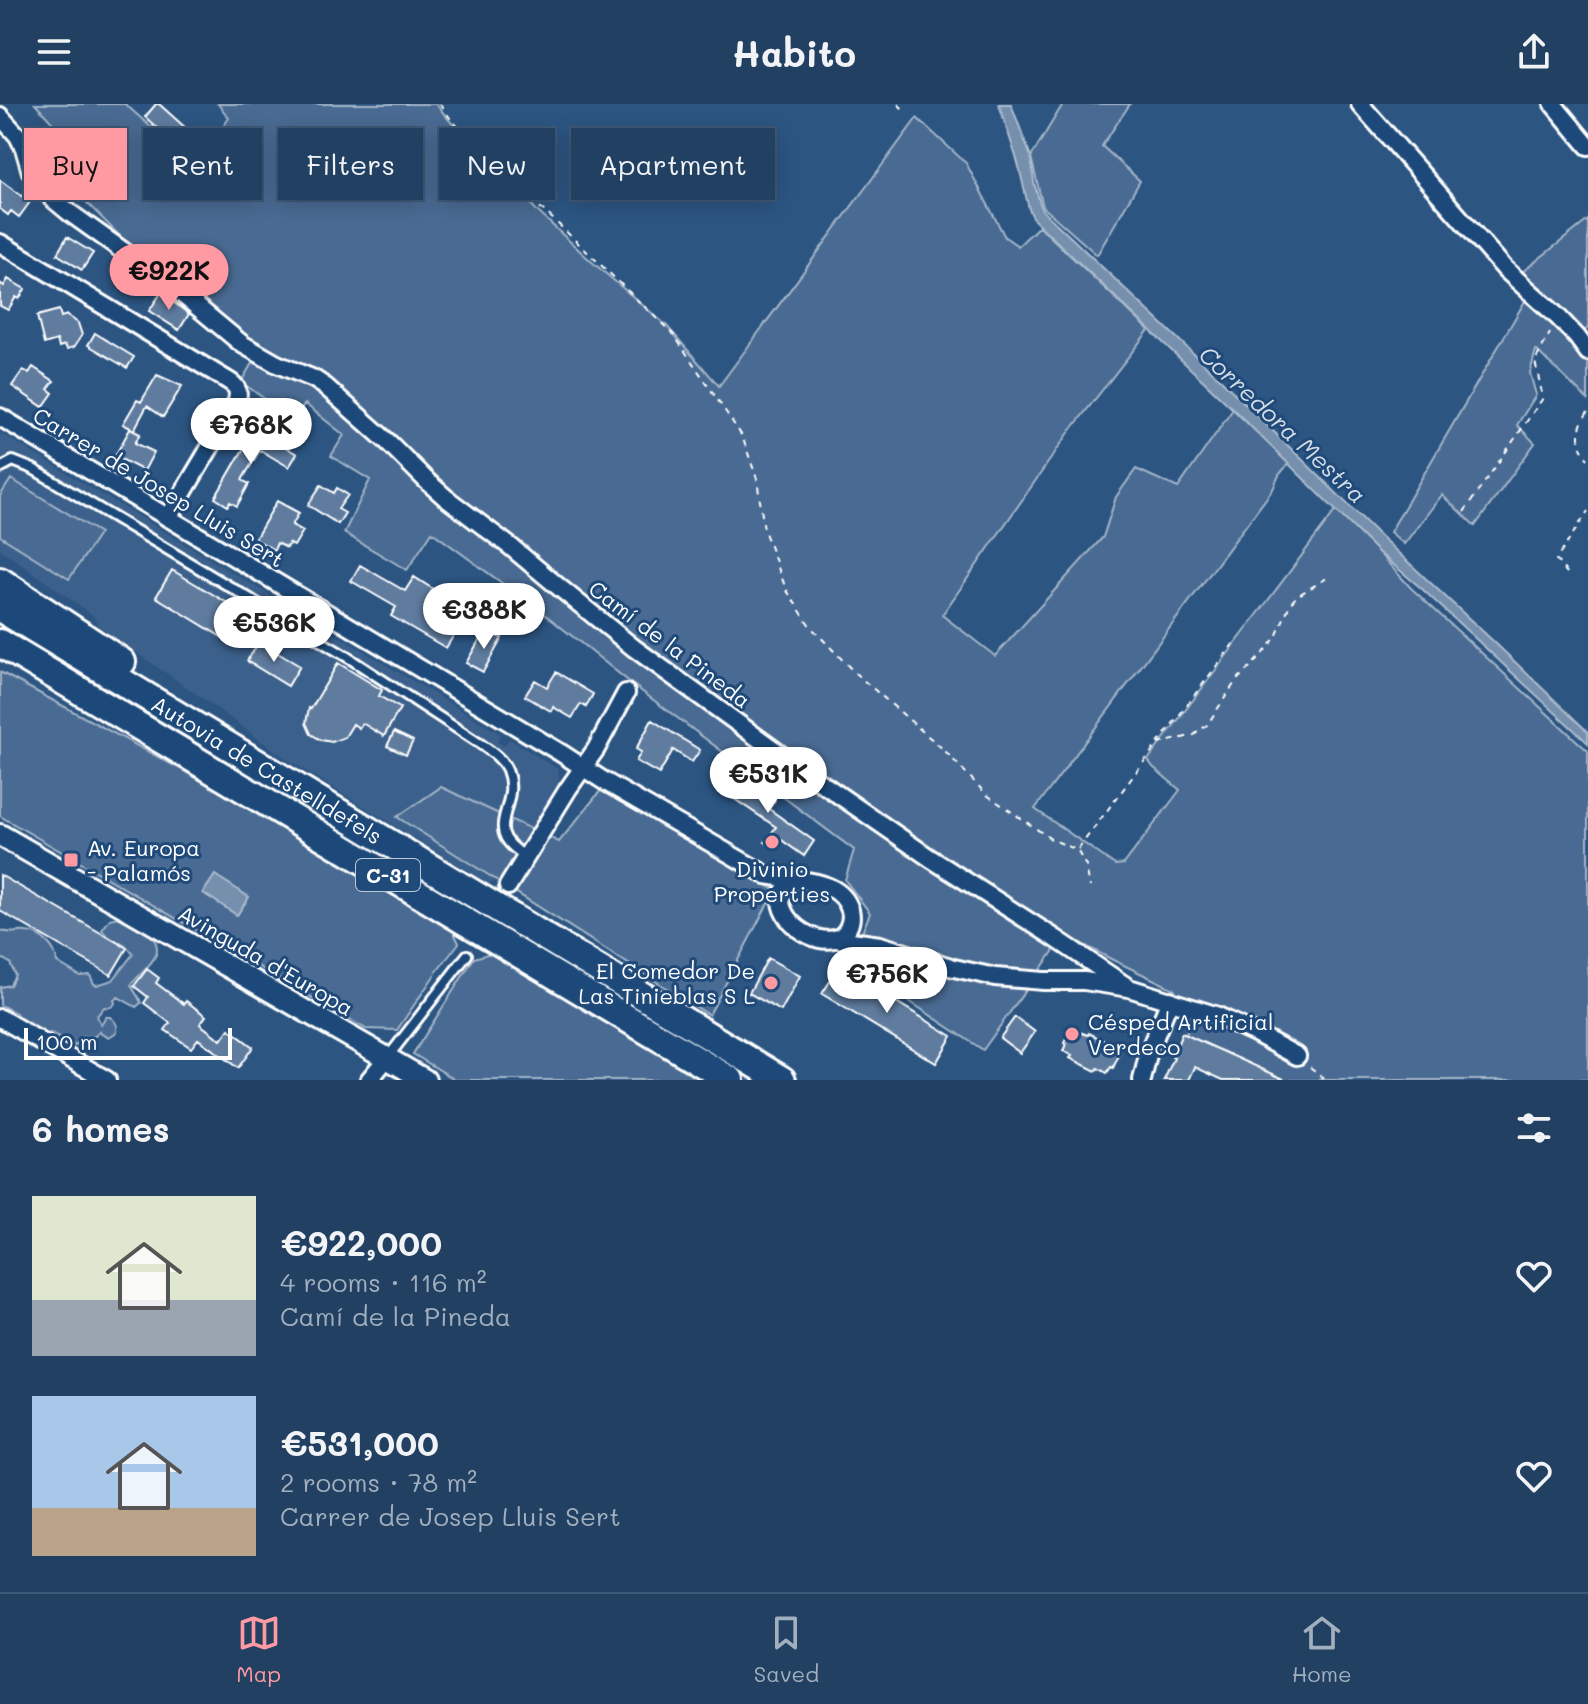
<!DOCTYPE html>
<meta charset="utf-8">
<style>
:root{--surface:#214062;--page:#294768;--text:#f1f3f6;--muted:#a2afbe;--line:#3e5977;--accent:#ff9aa2}
body{margin:0;font-family:Mali,sans-serif;background:var(--page);color:var(--text);height:100vh;display:flex;flex-direction:column;font-size:30px;white-space:nowrap}
*{box-sizing:border-box;margin:0}
p{font-size:26px;color:var(--muted)}
.icon{flex:none;width:44px;height:44px;fill:none;stroke:currentColor;stroke-width:2;stroke-linecap:round;stroke-linejoin:round}
.map{position:relative;height:976px;overflow:hidden}
.panel{display:flex;flex-direction:column;background:var(--surface);flex:1}
.panel>*{flex:none}
.top-card{position:absolute;left:24px;top:24px;width:800px;height:72px;display:flex;gap:16px}
.scale{position:absolute;left:24px;bottom:20px;width:208px;box-sizing:border-box;padding-left:8px;border:4px solid #fff;border-top:0;font-size:22px;line-height:28px;white-space:nowrap;color:#fff;-webkit-text-stroke:6px #1f4a7a;paint-order:stroke}
.price{position:absolute;translate:-50% -68px;padding:0 18px;border-radius:28px;background:#fff;color:#222;font-size:26px;line-height:52px;filter:drop-shadow(0 2px 4px #0008)}
.price::after{content:'';position:absolute;left:50%;top:48px;width:24px;height:18px;margin-left:-12px;background:inherit;clip-path:polygon(0 0,100% 0,50% 100%)}
.price.selected{background:var(--accent);color:#111}
ul{padding:0;list-style:none}
li{display:flex;align-items:center;gap:24px;height:200px;padding:0 32px}
li span{display:grid;place-items:center;flex:none;width:224px;height:160px;border-radius:0px;color:#555}
li>.icon{margin-inline-start:auto}
span .icon{width:96px;height:96px;fill:#fffc;stroke-width:1}
li b{font-size:34px}
h2{display:flex;justify-content:space-between;align-items:center;height:96px;padding:0 32px;font-size:34px}
.chip{padding:0 28px;border-radius:0px;background:var(--surface);box-shadow:0 4px 20px #0003,0 0 0 2px var(--line);font-size:28px;line-height:72px}
.chip.selected{background:var(--accent);color:#111}
header{display:flex;justify-content:space-between;align-items:center;height:104px;padding:0 32px;background:var(--surface);font-size:36px;font-weight:800}
.menu{display:flex;justify-content:space-around;align-items:center;height:112px;border-top:2px solid var(--line);background:var(--surface);font-size:22px;color:var(--muted)}
.menu a{display:grid;justify-items:center;gap:4px}
.menu .selected{color:var(--accent)}
.map>svg:first-child{display:block}
.built{fill:#3b618b}
.green{fill:#486b92;stroke:#a4b5c8;stroke-width:2}
.water{fill:#748fad;stroke:#acbcce;stroke-width:2}
.building{fill:#5e7c9f;stroke:#fff;stroke-width:2}
.lines{fill:none;stroke-linecap:round;stroke-linejoin:round}
.service-casing{stroke:#fff;stroke-width:14}
.minor-casing{stroke:#fff;stroke-width:22}
.tertiary-casing{stroke:#fff;stroke-width:26}
.trunk-casing{stroke:#fff;stroke-width:32}
.path{stroke:#fff;stroke-width:2;stroke-dasharray:6 6;stroke-linecap:butt}
.service{stroke:#1f4a7a;stroke-width:8}
.minor{stroke:#1f4a7a;stroke-width:16}
.tertiary{stroke:#1f4a7a;stroke-width:20}
.trunk{stroke:#1f4a7a;stroke-width:26}
.poi-dot{fill:#ff9aa2;stroke:#1f4a7a;stroke-width:3}
.labels{text-anchor:middle;dominant-baseline:central;stroke-width:6;stroke-linejoin:round;paint-order:stroke}
.shield{fill:#1f4a7a;stroke:#bcc9d7;stroke-width:2}
.shield-label{font-size:20px;font-weight:bold;fill:#fff}
.street-label{font-size:22px;fill:#fff;stroke:#1f4a7a}
.poi-label{font-size:22px;fill:#fff;stroke:#1f4a7a;text-anchor:start}
.water-label{font-size:24px;font-style:italic;fill:#d5dde6;stroke:#1f4a7a}
</style>
<header><svg class="icon" aria-label="menu" viewBox="0 0 24 24"><path d="M4 6h16M4 12h16M4 18h16"/></svg>Habito<svg class="icon" aria-label="share" viewBox="0 0 24 24"><path d="M12 15V3M7 8l5-5 5 5M5 13v7h14v-7"/></svg></header>
<div class="map">
<svg width="1588" height="976" viewBox="0 0 1588 976">
<rect width="100%" height="100%" fill="#2c5582"/>
<filter id="ink" filterUnits="userSpaceOnUse"><feTurbulence type="fractalNoise" baseFrequency=".0125" numOctaves="2"/><feDisplacementMap in="SourceGraphic" scale="16" xChannelSelector="R" yChannelSelector="G"/><feConvolveMatrix kernelMatrix="1 2 1 2 8 2 1 2 1" color-interpolation-filters="sRGB"/></filter>
<g filter="url(#ink)">
<path class="built" d="M0 329 501 630 497 638 504 642 509 635 558 665 560 678 499 777 488 779 288 656 212 601 98 522 94 512 0 445Z"/>
<path class="green" d="M35 0H125L195 62 229 14 218 0H436L474 46 479 41 537 107 591 157 666 221 719 282 917 14 966 59 1005 133 1018 142 1039 122 1149 226 1068 330 942 511 995 552 1103 433 1116 393 1136 365 1178 384 1233 305 1289 359 1279 371 1273 385 1035 705 1115 761 1124 760 1180 686 1153 663 1148 656 1336 406 1378 448 1411 484 1588 647V976H1273V970L1188 932 1174 885 1113 856 1065 831 983 946 850 858 870 809 845 776 854 746 632 580 547 512 432 428 407 466 344 429 370 376 331 352 344 331 305 300 293 315 241 278 259 247 129 141 87 99 102 72Z
M1063 0H1130L1102 42 1140 77 1097 151 1043 103 1031 53Z
M1588 116V224L1582 229 1522 168Z
M1525 197 1551 215 1588 256V296L1536 246 1530 269 1536 291 1517 321 1535 339 1475 422 1442 391 1404 440 1390 428Z
M11 375 100 429 69 475 0 432V392Z
M0 568 316 738 448 817 459 839 438 866 397 926 366 925 0 712Z
M441 683 559 738 601 686 775 786 709 911 397 713Z
M119 813C131 814 137 819 147 828 172 848 144 864 131 881 134 888 139 892 141 899L136 903 118 893 114 896 115 899C113 904 109 904 104 903L97 912 101 921 106 913H110C116 917 118 921 117 928L109 933 101 930 100 927 95 932 82 933 75 942 51 929 42 931 25 925 16 909 0 901V883L10 881 15 871 10 859 0 853V826C10 831 15 827 26 828 41 829 56 843 57 858L80 872 90 871 94 880 97 881 113 876 133 850C126 837 110 838 102 826L110 815Z
M497 847 706 976H456L413 950 474 854Z"/>
<path class="water" d="M999 0H1011L1031 53 1034 79 1042 106 1217 272 1379 431 1491 535 1588 628V639L1421 484 1378 448 1233 305 1034 116 1029 105 1018 59Z
M215 771 249 793 237 811 203 789Z"/>
<path class="building" d="M156 0H159L198 35 187 51 145 13Z
M0 76 30 98 19 113 11 107 8 111 0 105Z
M67 133 93 149 82 166 57 150Z
M8 175 25 185 19 195 16 193 8 206 0 202V179L4 182Z
M161 189 189 210 179 226 149 207Z
M59 206 61 213 67 211 78 219 82 231 74 243 67 245 65 241 59 243 57 236 44 240 37 212Z
M95 229 134 253 127 264 88 241Z
M33 263 54 277 48 285 53 289 43 303 12 282 23 266 29 269Z
M157 271 182 282 163 313 147 302 134 326 123 320 137 296 141 298Z
M130 325 140 330 135 339 154 348 144 367 115 352Z
M255 325 297 350 289 363 260 346 242 376 249 380 237 402 230 398 228 402 215 394Z
M321 381 334 389 337 384 348 391 338 405 345 409 338 420 308 401Z
M277 397 299 409 292 421 303 427 294 442 289 439 287 444 277 439 274 446 255 435Z
M360 461 405 487 414 473 433 485 428 494 463 516 446 544 391 512 396 503 351 477Z
M172 466 241 507 225 535 156 493Z
M484 528 502 534 483 568 466 559Z
M259 538 300 562 288 582 247 557Z
M338 559 382 586 379 592 400 604 384 632 362 619 359 624 353 620 345 633 332 638 321 636 311 630 306 619 309 604 311 605Z
M556 568 593 590 586 603 581 600 572 614 553 603 551 607 525 592 535 576 547 583Z
M652 616 700 646 692 658 673 646 659 670 636 657 641 648 636 645Z
M394 628 413 637 406 651 387 642Z
M736 670 775 696 769 705 814 737 804 752 780 735 774 744 765 738 776 723 724 688Z
M0 771 127 844 111 871 0 807Z
M768 854 800 872 781 907 749 889Z
M839 863 952 932 936 959 822 890Z
M147 865 159 874 156 879 184 900 186 897 206 912 200 920 221 936 229 925 253 943 238 964 198 935 191 944 165 926 170 919 144 899 148 893 134 882Z
M1015 913 1035 928 1020 949 1000 934Z
M1071 925 1088 931 1089 929 1107 938 1106 940 1120 949 1113 964 1111 963 1107 969 1098 964 1096 967 1070 954 1072 951 1063 947 1066 940 1064 939Z
M1182 929 1286 976H1223L1195 963 1189 976H1164L1174 954 1172 953Z"/>
<g class="lines">
<defs>
<path id="service" d="M0 364 13 357 33 365 349 554 479 639C489 646 502 654 507 666 522 704 478 725 526 752
M388 953 467 851"/>
<path id="minor" d="M1360 0 1505 165 1558 213 1577 233 1588 248
M1553 0 1588 42
M0 12 18 32 24 44 31 68 52 94 70 109 171 181 242 240 277 260 314 275 326 283 389 339 428 378 446 394 511 443 560 484 634 544 791 658 930 754 1055 834 1129 884
M0 139 227 276C238 282 240 288 236 300L168 414
M0 313 561 649 604 677 766 771 798 776
M798 776C819 778 843 783 850 806 852 813 851 818 848 824 845 830 840 834 834 835 802 842 756 794 798 776Z
M508 782 568 685 596 645 626 589
M837 835 880 841 954 864 995 873 1044 877H1084L1129 884 1218 912 1255 929 1297 952
M0 914 107 976
M369 976 387 954
M1142 976 1149 947 1170 896"/>
<path id="tertiary" d="M0 731 425 976"/>
<g id="trunk">
<path d="M0 477 122 558"/>
<path id="s1" d="M0 504 782 976"/>
<path d="M0 539 730 976"/>
</g>
</defs>
<use href="#service" class="service-casing"/>
<use href="#minor" class="minor-casing"/>
<use href="#tertiary" class="tertiary-casing"/>
<use href="#trunk" class="trunk-casing"/>
<path class="path" d="M440 0 450 14 502 70 554 116 674 231 742 332 757 375 764 426 786 485 810 522 855 569 943 645 987 691 1051 735 1077 746 1086 762 1090 783
M898 0 905 7
M1588 308C1577 324 1575 339 1588 355
M1464 408 1543 294 1535 257 1550 229
M1567 469 1556 456 1588 407
M1158 640 1194 631 1207 621 1236 577 1259 554 1276 533 1290 500 1297 492 1327 474
M1078 745 1237 535
M1310 963 1326 976"/>
<use href="#service" class="service"/>
<use href="#minor" class="minor"/>
<use href="#tertiary" class="tertiary"/>
<use href="#trunk" class="trunk"/>
</g>
</g>
<g class="poi-dot">
<circle cx="772" cy="738" r="8"/>
<rect x="63" y="748" width="16" height="16" rx="4"/>
<circle cx="771" cy="879" r="8"/>
<circle cx="1072" cy="930" r="8"/>
</g>
<g class="labels">
<rect class="shield" x="356" y="755" width="64" height="32" rx="6"/>
<g class="shield-label">
<text x="388" y="771">C-31</text>
</g>
<g class="street-label">
<text transform="translate(159 383) rotate(31)">Carrer de Josep Lluis Sert</text>
<text transform="translate(670 540) rotate(37)">Camí de la Pineda</text>
<text stroke="none"><textPath href="#s1" startOffset="312">Autovia de Castelldefels</textPath></text>
<text transform="translate(266 856) rotate(30)">Avinguda d'Europa</text>
</g>
<g class="poi-label">
<text x="87" y="743">Av. Europa<tspan x="87" dy="25">- Palamós</tspan></text>
<text x="772" y="764" text-anchor="middle">Divinio<tspan x="772" dy="25">Properties</tspan></text>
<text x="755" y="866" text-anchor="end">El Comedor De<tspan x="755" dy="25">Las Tinieblas S L</tspan></text>
<text x="1088" y="917">Césped Artificial<tspan x="1088" dy="25">Verdeco</tspan></text>
</g>
<g class="water-label">
<text transform="translate(1283 320) rotate(43)">Corredora Mestra</text>
</g>
</g>
</svg>
<div class="scale">100 m</div>
<b class="price selected" style="left:169px;top:208px">€922K</b>
<b class="price" style="left:251px;top:362px">€768K</b>
<b class="price" style="left:484px;top:547px">€388K</b>
<b class="price" style="left:274px;top:560px">€536K</b>
<b class="price" style="left:768px;top:711px">€531K</b>
<b class="price" style="left:887px;top:911px">€756K</b>
<div class="top-card">
<a class="chip selected">Buy</a>
<a class="chip">Rent</a>
<a class="chip">Filters</a>
<a class="chip">New</a>
<a class="chip">Apartment</a>
</div>
</div>
<section class="panel">
<h2>6 homes<svg class="icon" aria-label="filters" viewBox="0 0 24 24"><path d="M4 7h16M4 17h16"/><circle cx="9" cy="7" r="2"/><circle cx="15" cy="17" r="2"/></svg></h2>
<ul>
<li><span style="background:linear-gradient(#dfe7d0 65%,#9aa5b1 0)"><svg class="icon" aria-label="home" viewBox="0 0 24 24"><path d="M3 11l9-7 9 7M6 9v11h12V9"/></svg></span><div><b>€922,000</b><p>4 rooms · 116 m²</p><p>Camí de la Pineda</p></div><svg class="icon" aria-label="heart" viewBox="0 0 24 24"><path d="M12 20l-8-8c-3-5 5-10 8-4 3-6 11-1 8 4z"/></svg></li>
<li><span style="background:linear-gradient(#a9c7e8 70%,#b9a48a 0)"><svg class="icon" aria-label="home" viewBox="0 0 24 24"><path d="M3 11l9-7 9 7M6 9v11h12V9"/></svg></span><div><b>€531,000</b><p>2 rooms · 78 m²</p><p>Carrer de Josep Lluis Sert</p></div><svg class="icon" aria-label="heart" viewBox="0 0 24 24"><path d="M12 20l-8-8c-3-5 5-10 8-4 3-6 11-1 8 4z"/></svg></li>
</ul>
</section>
<nav class="menu">
<a class="selected"><svg class="icon" aria-label="map" viewBox="0 0 24 24"><path d="M3 6l6-2 6 2 6-2v14l-6 2-6-2-6 2zM9 4v14M15 6v14"/></svg>Map</a>
<a><svg class="icon" aria-label="saved" viewBox="0 0 24 24"><path d="M7 4h10v16l-5-4-5 4z"/></svg>Saved</a>
<a><svg class="icon" aria-label="home" viewBox="0 0 24 24"><path d="M3 11l9-7 9 7M6 9v11h12V9"/></svg>Home</a>
</nav>
